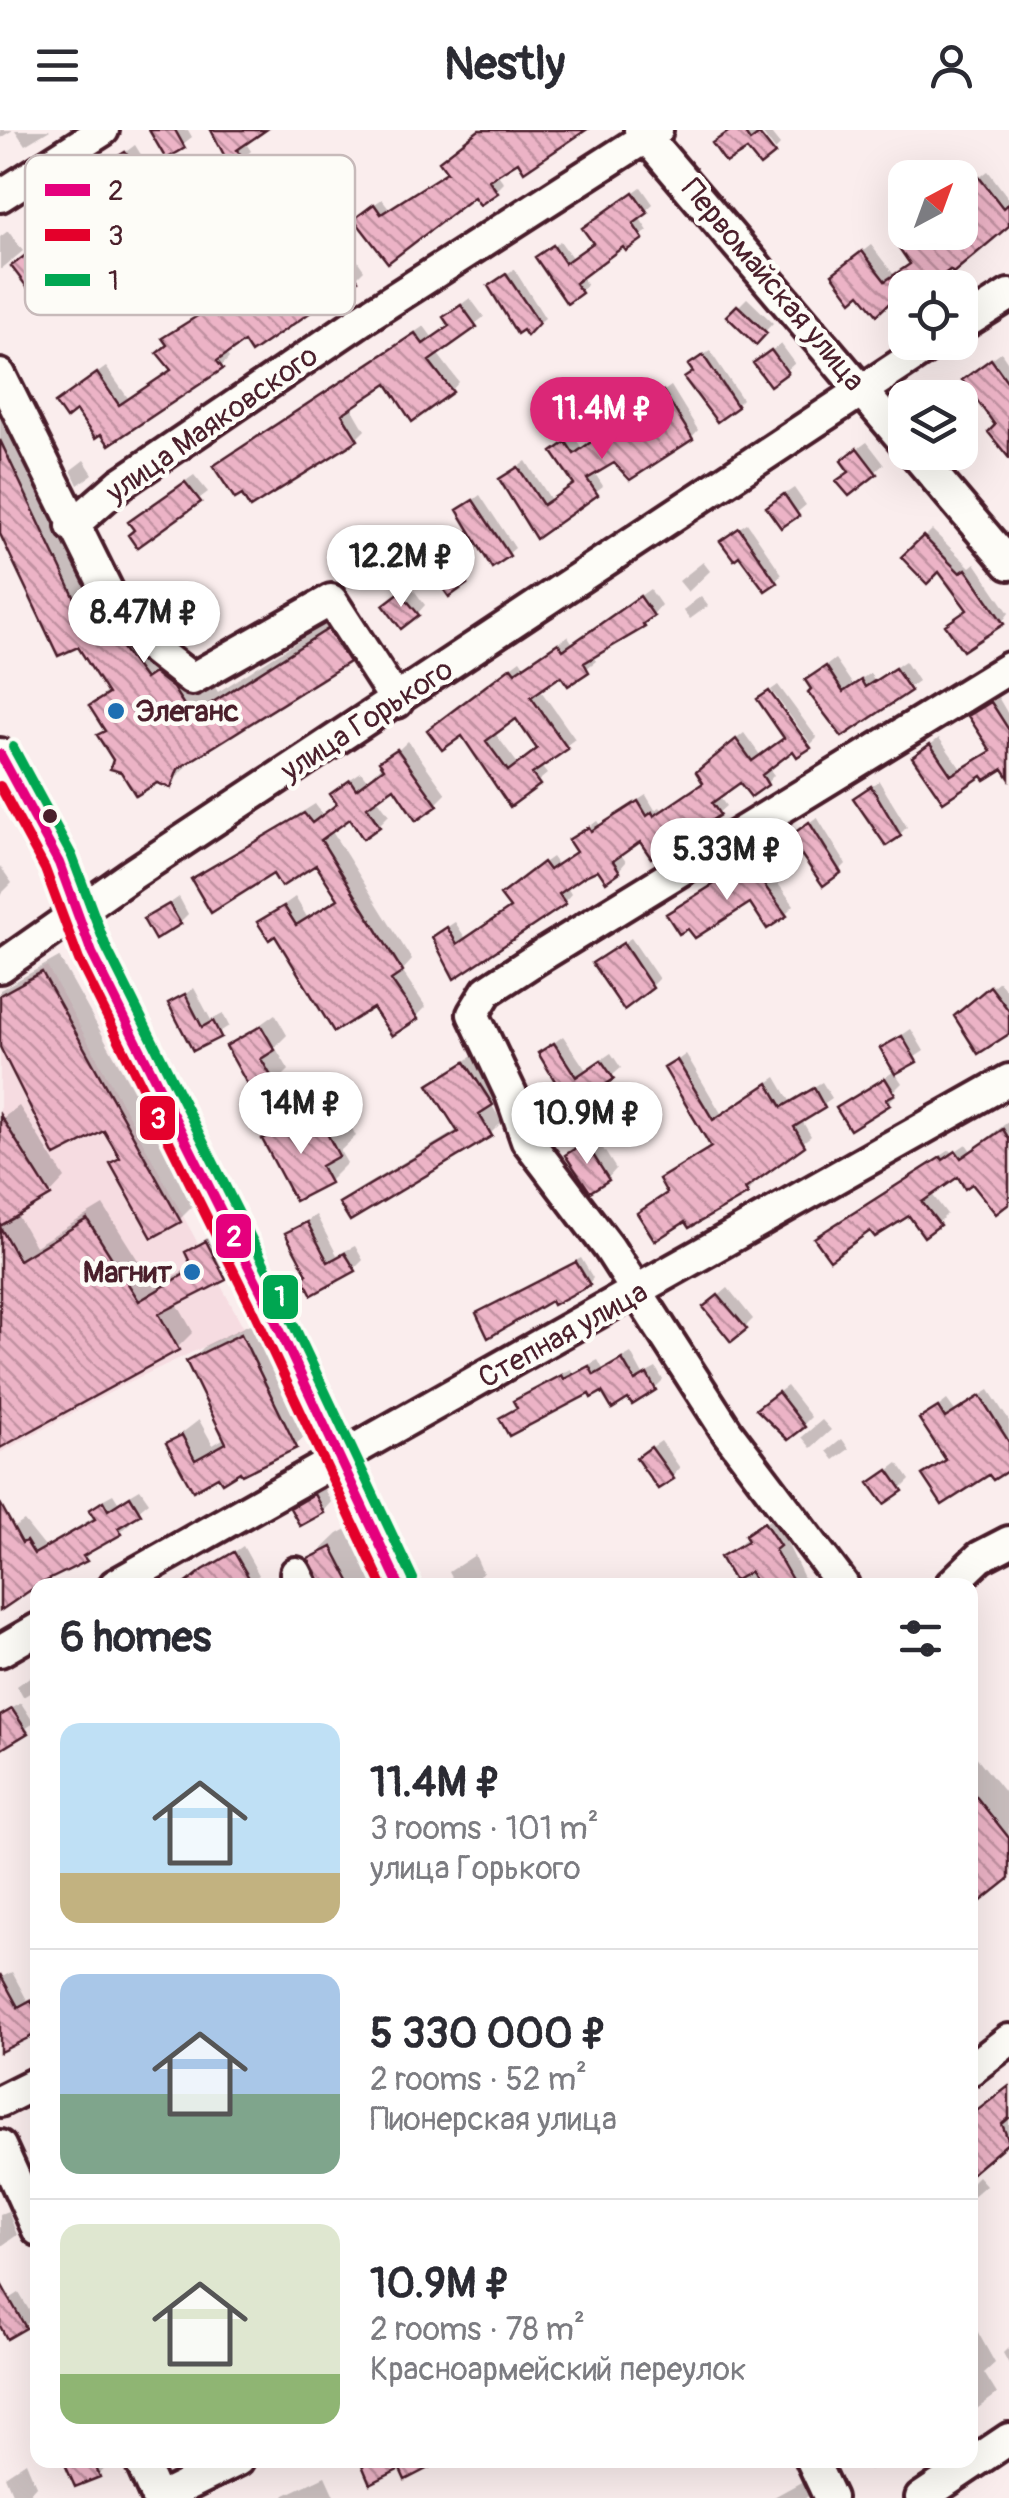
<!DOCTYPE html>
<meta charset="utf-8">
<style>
:root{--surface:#fff;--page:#f7f7f7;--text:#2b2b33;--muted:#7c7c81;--line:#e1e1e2;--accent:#db2777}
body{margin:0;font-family:Pangolin,sans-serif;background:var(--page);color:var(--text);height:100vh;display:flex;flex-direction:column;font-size:38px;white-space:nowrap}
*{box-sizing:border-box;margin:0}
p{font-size:32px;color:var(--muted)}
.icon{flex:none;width:55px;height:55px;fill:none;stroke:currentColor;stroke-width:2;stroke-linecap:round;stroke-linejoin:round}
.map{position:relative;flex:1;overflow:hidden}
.details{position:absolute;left:30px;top:1448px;width:948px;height:890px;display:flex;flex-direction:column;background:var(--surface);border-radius:20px;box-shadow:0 10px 40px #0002}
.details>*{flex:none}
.needle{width:65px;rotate:41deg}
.controls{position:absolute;left:888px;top:30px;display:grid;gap:20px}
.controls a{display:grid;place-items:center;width:90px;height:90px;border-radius:20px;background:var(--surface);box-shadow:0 10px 40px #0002;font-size:50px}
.price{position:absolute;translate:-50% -85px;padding:0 22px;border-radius:35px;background:#fff;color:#222;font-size:32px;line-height:65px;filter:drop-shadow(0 2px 5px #0008)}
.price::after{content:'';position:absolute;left:50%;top:60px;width:30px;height:22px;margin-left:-15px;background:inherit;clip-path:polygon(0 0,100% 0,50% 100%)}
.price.selected{background:var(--accent);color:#fff}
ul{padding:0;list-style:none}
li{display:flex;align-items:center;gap:30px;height:250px;padding:0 30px}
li+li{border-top:2px solid var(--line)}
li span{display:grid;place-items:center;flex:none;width:280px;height:200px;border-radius:20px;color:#555}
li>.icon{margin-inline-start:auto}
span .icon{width:120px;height:120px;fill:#fffc;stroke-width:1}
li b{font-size:42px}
h2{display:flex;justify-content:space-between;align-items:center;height:120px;padding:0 30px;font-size:42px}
header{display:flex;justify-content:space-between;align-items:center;height:130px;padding:0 30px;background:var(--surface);font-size:45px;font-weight:700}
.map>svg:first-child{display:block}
.built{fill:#f6dce1}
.shadow{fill:#0003;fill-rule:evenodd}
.building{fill:url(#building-back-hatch);stroke:#4a1f2b;stroke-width:2.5;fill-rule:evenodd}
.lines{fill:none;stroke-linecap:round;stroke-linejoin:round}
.minor-casing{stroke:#4a1f2b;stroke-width:38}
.minor{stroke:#fdfcf7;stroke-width:30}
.bus-1-casing{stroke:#fdfcf7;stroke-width:18}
.bus-2-casing{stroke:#fdfcf7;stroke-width:18}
.bus-3-casing{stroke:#fdfcf7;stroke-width:18}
.bus-1{stroke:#e5007d;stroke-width:10}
.bus-2{stroke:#e4002b;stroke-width:10}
.bus-3{stroke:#00a651;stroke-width:10}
.poi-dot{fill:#1f6fb2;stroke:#fdfcf7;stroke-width:4}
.bus-dot{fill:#4a1f2b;stroke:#fdfcf7;stroke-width:4}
.labels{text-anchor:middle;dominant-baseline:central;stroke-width:9;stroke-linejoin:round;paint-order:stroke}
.street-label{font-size:30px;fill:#4a1f2b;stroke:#fdfcf7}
.poi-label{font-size:30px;font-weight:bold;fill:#4a1f2b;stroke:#fdfcf7;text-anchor:start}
.key{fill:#fdfcf7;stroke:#c7baba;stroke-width:2.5}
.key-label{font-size:28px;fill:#4a1f2b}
.line-badge{stroke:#fdfcf7;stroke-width:4}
.badge-label{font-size:28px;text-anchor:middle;font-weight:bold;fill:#fff}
</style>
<header><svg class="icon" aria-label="menu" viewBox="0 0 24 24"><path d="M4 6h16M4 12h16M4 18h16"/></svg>Nestly<svg class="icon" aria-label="person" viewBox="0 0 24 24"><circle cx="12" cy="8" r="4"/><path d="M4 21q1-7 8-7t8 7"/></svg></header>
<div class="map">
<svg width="1009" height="2368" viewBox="0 0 1009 2368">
<defs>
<pattern id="building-back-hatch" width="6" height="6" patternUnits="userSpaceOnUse" patternTransform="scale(2.5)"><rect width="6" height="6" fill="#ecb3c6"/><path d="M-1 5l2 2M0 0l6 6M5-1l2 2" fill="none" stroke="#c191a1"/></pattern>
</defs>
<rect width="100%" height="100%" fill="#faeded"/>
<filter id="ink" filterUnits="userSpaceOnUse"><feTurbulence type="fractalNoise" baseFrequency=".01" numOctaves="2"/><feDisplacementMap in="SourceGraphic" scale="20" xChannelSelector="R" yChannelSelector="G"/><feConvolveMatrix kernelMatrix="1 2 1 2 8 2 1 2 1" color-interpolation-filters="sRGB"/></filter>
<g filter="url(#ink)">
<path class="built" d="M47 836 244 1198 131 1251 0 1323V863Z"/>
<path class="shadow" d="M0 0H13L0 8Z
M15 0H50L25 15Z
M159 0H188L192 7 167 26Z
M212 0H261L245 12 251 21 243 28Z
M480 0H582L496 42 504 53 496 61 474 63 388 130 365 81 382 69 389 78 449 40Z
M731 0H753L771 24 747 16Z
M768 0 780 15 775 20 762 3Z
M135 15 150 39 142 47 102 40Z
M988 41 1009 69V93L951 137 905 158 877 182 843 137 871 115 894 145 912 132 896 109 905 101 960 102V49L966 58Z
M641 57 653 74 639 87 648 101 581 146 587 155 580 161 545 121 560 111 573 129 595 112 592 92Z
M336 100 364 140 356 148 244 208 225 222 229 228 221 237 110 312 67 265 106 237 128 268 173 239 165 208 174 200 245 155 251 163 286 139 289 142 316 123 311 116 319 107Z
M8 101 23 121 0 140V107Z
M514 139 545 188 528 202 498 150Z
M470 168 484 187 437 223 459 252 451 261 388 251 351 276 365 300 357 308 216 336 424 196 432 207 451 194 455 179Z
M747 168 773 193 756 211 729 186Z
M781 214 795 233 786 241 765 225Z
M710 221 742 269 736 275 695 241 697 229Z
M1001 222 1009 234V247L1002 253 1009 262V324L974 242Z
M0 229 121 487 137 478 172 524 181 518 199 532 218 562 355 475 373 504 347 530 198 623 170 655 116 629 107 599 92 576 108 560 0 398Z
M671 256 698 300 691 308 614 330 594 342 603 356 537 406 502 349 526 331 551 370 576 353 562 316 574 307 582 318Z
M867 312 884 334 875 342 851 340 852 323Z
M84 330 93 344 78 355 71 340Z
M194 345 208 362 138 414 140 384Z
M794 358 806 375 782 395 778 369Z
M480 365 515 418 508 424 460 380Z
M747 393 782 444 775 451 730 404Z
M932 400 970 437 975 433 1009 483 1002 492 969 479 940 438 904 427Z
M457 420 474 443 449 464 432 439Z
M380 423 394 440 380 452 366 435Z
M703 432 710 441 688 462 679 451Z
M410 455 425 475 417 484 394 466Z
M650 459 661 475 644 495 592 525 596 531 569 552 562 542 539 558 575 609 540 635 547 644 510 674 463 603 439 591 520 530 524 536 568 506 573 514ZM516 586 539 618 518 634 494 602Z
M701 466 708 476 690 489 683 480Z
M835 529 853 555 870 543 875 551 905 531 918 551 842 604 808 550Z
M778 555 817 608 811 614 771 560Z
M998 567 1009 586V631L944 668 915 627 939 608 961 639 993 619 972 587Z
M744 603 760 625 786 607 794 618 768 637 774 645 767 653 751 664 741 649 718 665 726 676 718 683 641 709 620 723 626 732 619 740 606 748 598 737 566 756 571 764 564 772 455 845 443 800 455 792 466 809 512 777 511 757 552 727 557 734 578 721 571 711 597 691 600 695 646 665 655 680 660 677 663 681 705 652 706 634Z
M408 611 446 664 436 674 394 654 376 667 389 685 379 695 350 686 331 700 412 830 402 841 426 877 416 887 374 875 260 792 295 767 307 787 339 767 316 732 194 750 315 674 323 685 339 672 333 664 343 654 361 642 367 650Z
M879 651 907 697 900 704 864 662Z
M817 687 846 734 839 741 799 700Z
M757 726 794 775 785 784 750 769 688 795 669 785Z
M0 736 12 753 0 765Z
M179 767 188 784 180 792 146 790Z
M631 808 659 849 652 856 602 826Z
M59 827 196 1073 180 1089 152 1104 113 1034 121 1026 105 997 0 915V860Z
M999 851 1009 865V906L965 879Z
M194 858 211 890 223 884 229 896 194 918 171 874Z
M275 884 287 905 275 917 289 940 275 954 229 917Z
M911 899 924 921 894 941 902 953 894 961 896 965 888 973 839 978 896 940 883 918Z
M563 906 586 940 611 923 621 938 601 955 605 962 597 971 576 983 541 923Z
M478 922 503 962 491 974 502 992 490 1004 342 1074 354 1062 459 999 431 955Z
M686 924 722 985 776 947 790 971 822 952 832 968 801 989 811 1006 752 1051 754 1055 747 1062 686 1089 640 1083 669 1062 662 1049 670 1042 713 1015 667 938Z
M324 970 333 987 343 982 356 1006 340 1021 347 1033 329 1051 265 1010 283 992Z
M19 976 65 1048 50 1064 16 1083 35 1116 103 1075 155 1157 194 1135 188 1122 222 1097 240 1133 224 1148 176 1172 193 1202 177 1218 0 1316V990Z
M1009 991V1036L958 1044 931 1063 947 1084 938 1093 910 1083 871 1097 817 1108 950 1020 953 1023 966 1014 971 1021Z
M595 1006 616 1039 608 1048 569 1025Z
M316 1085 337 1125 355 1116 363 1130 354 1139 309 1143 288 1104Z
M581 1128 593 1148 589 1153 552 1167 479 1184Z
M728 1158 753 1189 745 1197 715 1169Z
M258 1190 312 1300 295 1316 194 1358 169 1313 199 1290 213 1315 226 1307 189 1232 206 1215Z
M631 1223 643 1245 656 1238 663 1250 655 1258 629 1265 603 1259 590 1261 502 1289 518 1276 516 1272 524 1264 571 1239 573 1243 598 1230 603 1239Z
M787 1256 811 1287 803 1295 768 1270Z
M989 1260 1009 1291V1337L926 1345 948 1328 923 1289 947 1270 955 1281Z
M822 1290 831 1300 811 1318 802 1307Z
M842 1309 849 1319 834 1330 827 1321Z
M661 1311 680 1338 672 1347 648 1320Z
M898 1333 910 1350 901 1359 872 1353Z
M323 1357 331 1372 323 1381 293 1378Z
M140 1359 149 1372 128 1389 130 1393 120 1402 93 1418 85 1429 0 1478V1407L24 1391 45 1417 96 1386 92 1380 102 1370 113 1364 118 1372Z
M774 1386 805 1450 801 1455H739L723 1427Z
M358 1393 390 1455H321L322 1447 311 1430 338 1404Z
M243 1416 259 1445 251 1453 187 1455Z
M475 1425 483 1443 467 1455H456L449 1442Z
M38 1541V1558L23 1567 17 1556Z
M21 1573 34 1593 0 1615V1586Z
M970 1619 1009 1668V1746L970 1777Z
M12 1842 27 1870 38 1865V1900L0 1895V1848Z
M1009 1958V2010L975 2038 970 2031V1989Z
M978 2046 986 2055 970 2069V2054Z
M8 2081 17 2105 0 2117V2084Z
M19 2163 33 2187 25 2196 0 2191V2175Z
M976 2199 995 2233 984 2243 997 2264 970 2284V2203Z
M1009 2217V2234L1003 2223Z
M66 2330H105L107 2336 99 2345Z
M864 2330H890L869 2340Z
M26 2332 36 2356 28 2365 14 2368 5 2346Z
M325 2346 335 2368H283L285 2365Z
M805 2350 812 2362 806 2368H772Z"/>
<path class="building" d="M149 0H175L185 18 166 29Z
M211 0H266L237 20 245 30 232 40Z
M479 0H586L524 42 518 32 489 50 498 63 480 75 474 67 388 133 354 89 374 74 381 84 447 42 439 31Z
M731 0H743L750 11 759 4 775 24 760 36 747 20 726 33 712 13Z
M125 22 143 49 116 67 98 39Z
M979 47 1003 78 1009 73V96L953 143 950 140 926 157 922 151 905 158 877 185 860 164 852 171 832 144 862 121 885 151 910 134 893 109 902 102H960V61Z
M65 61 95 107 66 124 71 131 30 161 11 136 46 110 29 84Z
M633 62 648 83 633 94 643 109 626 121 623 117 575 153 582 163 567 174 535 127 553 115 565 133 593 113 582 98Z
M323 105 358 150 251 223 244 212 217 231 223 239 109 315 101 304 95 308 76 281 66 289 55 273 97 243 119 275 171 240 157 223 167 215 162 208 236 162 241 170 277 145 279 149 314 125 308 115Z
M506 144 539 193 527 206 523 200 517 204 488 156Z
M461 175 477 197 429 231 453 262 412 292 387 254 342 284 358 310 250 378 242 365 235 369 213 336 415 203 423 214 449 196 443 187Z
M737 175 767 203 756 215 726 186Z
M771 220 788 243 770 256 753 233Z
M703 225 738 277 717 292 684 248 693 242 688 235Z
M991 229 1009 254V328L988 302 995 295 962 250Z
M663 261 693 309 630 350 614 333 587 349 598 365 536 409 499 349 518 337 543 375 574 354 552 322 566 312 574 324Z
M0 310 95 511 110 502 145 549 154 543 173 558 191 586 328 499 349 532 178 639 171 658 157 653 136 666 121 642 110 639 113 630 97 605 105 601 89 576 108 564 78 517 58 526 0 404Z
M857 318 877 344 849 366 836 351 849 342 841 331Z
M185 352 201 372 137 418 128 405 134 400 128 392Z
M784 364 799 386 781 398 766 377Z
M473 370 510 426 492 438 457 380Z
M739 398 777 453 765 461 739 426 734 430 720 411Z
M923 406 960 443 966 439 1004 494 963 521 945 495 967 480 939 442 927 454 901 427Z
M448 426 467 454 449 467 429 439Z
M400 462 419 485 401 499 383 475Z
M640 466 654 486 643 494 645 497 584 533 589 542 568 556 561 546 531 567 568 619 532 644 540 655 510 677 462 606 442 620 427 600 511 537 515 542 558 513 563 520ZM516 589 537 619 508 641 486 611Z
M826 536 843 562 861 550 865 557 895 538 911 561 842 607 808 562 811 559 805 550Z
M769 561 811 618 797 627 793 621 762 645 768 655 751 667 740 653 712 673 720 685 651 728 640 712 613 731 620 742 606 752 598 740 585 746 559 764 566 774 454 849 432 807 447 797 457 814 510 778 500 765 543 732 549 740 576 722 568 710 589 697 591 701 638 671 647 686 652 682 654 686 703 653 696 642 736 609 752 631 784 608 757 569Z
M991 572 1009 600V648L1003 639 985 650 982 646 943 672 912 627 930 614 951 645 991 621 968 586Z
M397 619 438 676 416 691 394 658 367 677 380 697 363 709 350 689 321 710 403 842 391 850 418 889 392 906 373 878 334 902 275 806 269 810 257 792 284 776 296 795 338 769 316 735 281 757 273 744 211 783 191 749 304 683 312 693 337 674 330 664 350 650 356 659 384 638 379 631Z
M871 656 901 706 886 716 853 668Z
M809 692 841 743 823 756 789 707Z
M748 733 787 786 767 799 750 773 695 808 688 799 679 804 666 784Z
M169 774 181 794 155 810 143 789Z
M623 813 653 858 624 880 592 833Z
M42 842 181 1092 152 1108 110 1033 120 1028 104 1001 55 1026 0 917V865Z
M990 856 1009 881V904L978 924 954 886Z
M185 864 202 897 213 891 221 907 193 921 168 873Z
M261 896 275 920 261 929 277 956 255 968 226 916Z
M902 906 917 932 895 944 880 918Z
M554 913 576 947 601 930 614 949 593 963 598 973 576 986 538 923Z
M677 930 713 990 768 953 782 977 814 958 825 978 794 997 805 1016 745 1059 748 1064 689 1098 685 1092 655 1111 637 1083 667 1063 659 1049 711 1017 664 938Z
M465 932 493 975 479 984 492 1006 350 1091 339 1073 458 1002 428 955Z
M885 948 895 964 886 969 890 975 850 1000 836 978Z
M0 985 51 1066 0 1096Z
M305 987 314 1003 324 998 339 1026 321 1036 330 1053 295 1071 262 1009Z
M1003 999 1009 1009V1074L996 1084 972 1054 965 1059 958 1047 922 1072 940 1095 924 1107 909 1086 875 1107 870 1101 830 1130 814 1108 941 1027 943 1030 956 1021 961 1028Z
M585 1012 609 1050 590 1062 565 1025Z
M87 1089 139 1171 193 1139 185 1122 206 1111 226 1150 159 1184 179 1220 0 1318V1097L19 1130Z
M307 1092 328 1132 345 1123 356 1141 312 1165 302 1146 307 1144 285 1103Z
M576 1132 590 1155 553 1175 551 1171 488 1208 476 1183Z
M718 1165 747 1199 731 1212 703 1177Z
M241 1204 297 1318 242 1345 240 1342 222 1353 218 1347 193 1361 166 1313 182 1305 195 1330 226 1313 186 1231Z
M622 1229 635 1251 647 1244 656 1260 632 1275 628 1269 612 1279 602 1262 591 1268 589 1264 509 1306 499 1288 517 1278 513 1271 562 1245 564 1249 589 1236 594 1245Z
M778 1262 805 1297 788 1310 756 1279Z
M980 1266 1009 1312V1340L993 1350 989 1345 942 1375 922 1345 946 1330 919 1289 938 1277 945 1288Z
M651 1317 674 1349 658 1359 636 1328Z
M888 1340 903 1361 884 1374 869 1353Z
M314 1364 324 1383 300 1396 290 1378Z
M130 1366 141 1384 118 1398 122 1404 83 1426 87 1431 38 1455 0 1481V1373L22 1413 26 1411 34 1424 95 1389 89 1380 103 1371 108 1380Z
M764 1392 780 1416 775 1420 795 1455H757L750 1442 734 1451 720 1427 748 1411 745 1405Z
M332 1417 352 1455H321L308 1429Z
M234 1422 253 1455H184L203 1440Z
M12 1579 28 1603 0 1620V1586Z
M970 1659 1009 1708V1749L970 1780Z
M0 1844 18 1877 31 1870 38 1884V1903L0 1922Z
M1009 1956V1988L1002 1994 1009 2012 970 2045V1986Z
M0 2152 26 2198 7 2209 0 2196Z
M63 2330H93L100 2347 75 2357Z
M372 2330H444L405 2350 400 2339 370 2354 362 2335Z"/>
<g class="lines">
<defs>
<path id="minor" d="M640 0 905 312
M0 66 103 0
M960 196 1009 165
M0 245 119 484 143 511 192 549 331 470 397 572
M914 322 1009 434
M72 396 120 354 364 188 657 0
M0 624 59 733 92 823 268 1175 399 1455
M0 837 131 745 935 212
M296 1443 302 1455
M115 1455 1009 950
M843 1455 728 1303 609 1118 527 1010 511 964 473 884 487 861 536 829 1009 538
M951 1455 980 1427 1009 1412
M0 1521 38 1499
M970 1940 1009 1910
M0 1971 38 1952
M0 2016 38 2100
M140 2330 157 2368
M812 2330 830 2368
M161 2368 238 2330
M921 2368 1009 2309"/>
</defs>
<use href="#minor" class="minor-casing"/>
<use href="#minor" class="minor"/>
<defs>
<path id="bus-1" d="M0 624 59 733 92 823 268 1175 399 1455"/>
<path id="bus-2" d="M0 656 45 739 79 830 254 1182 382 1455"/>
<path id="bus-3" d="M13 617 72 726 106 817 281 1168 413 1449"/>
</defs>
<use href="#bus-1" class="bus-1-casing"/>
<use href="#bus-2" class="bus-2-casing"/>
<use href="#bus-3" class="bus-3-casing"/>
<use href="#bus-1" class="bus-1"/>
<use href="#bus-2" class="bus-2"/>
<use href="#bus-3" class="bus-3"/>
</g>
</g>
<g class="poi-dot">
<circle cx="116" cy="581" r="10"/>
<circle cx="192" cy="1142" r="10"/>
</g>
<circle class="bus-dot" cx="50" cy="686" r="9"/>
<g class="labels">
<g class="street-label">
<text transform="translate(773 155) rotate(50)">Первомайская улица</text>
<text transform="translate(212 294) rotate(-35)">улица Маяковского</text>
<text transform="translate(367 590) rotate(-33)">улица Горького</text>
<text transform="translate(563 1205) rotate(-29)">Степная улица</text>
</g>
<g class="poi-label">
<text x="136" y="581">Элеганс</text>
<text x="172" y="1142" text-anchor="end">Магнит</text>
</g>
</g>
<rect x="25" y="25" width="330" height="160" rx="15" class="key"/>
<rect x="45" y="54" width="45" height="12" fill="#e5007d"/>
<rect x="45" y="99" width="45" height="12" fill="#e4002b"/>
<rect x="45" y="144" width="45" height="12" fill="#00a651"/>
<g class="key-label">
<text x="108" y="70">2</text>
<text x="108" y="115">3</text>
<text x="108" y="160">1</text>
</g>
<g class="line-badge">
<rect x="138" y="964" width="39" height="48" rx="10" fill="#e4002b"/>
<rect x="214" y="1082" width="39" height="48" rx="10" fill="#e5007d"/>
<rect x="261" y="1143" width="39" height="48" rx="10" fill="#00a651"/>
</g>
<g class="badge-label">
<text x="158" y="998">3</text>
<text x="234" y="1116">2</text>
<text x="280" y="1176">1</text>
</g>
</svg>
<div class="controls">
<a><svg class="needle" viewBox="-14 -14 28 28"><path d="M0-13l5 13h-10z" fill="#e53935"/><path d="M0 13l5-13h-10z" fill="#7c7c81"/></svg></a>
<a><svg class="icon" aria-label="locate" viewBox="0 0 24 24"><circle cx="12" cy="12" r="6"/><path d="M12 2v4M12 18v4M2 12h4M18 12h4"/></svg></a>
<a><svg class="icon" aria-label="layers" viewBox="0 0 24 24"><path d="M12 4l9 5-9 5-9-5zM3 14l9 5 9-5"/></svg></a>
</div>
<b class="price selected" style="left:602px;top:332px">11.4M ₽</b>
<b class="price" style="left:401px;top:480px">12.2M ₽</b>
<b class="price" style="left:144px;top:536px">8.47M ₽</b>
<b class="price" style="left:727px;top:773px">5.33M ₽</b>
<b class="price" style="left:301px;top:1027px">14M ₽</b>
<b class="price" style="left:587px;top:1037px">10.9M ₽</b>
<section class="details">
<h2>6 homes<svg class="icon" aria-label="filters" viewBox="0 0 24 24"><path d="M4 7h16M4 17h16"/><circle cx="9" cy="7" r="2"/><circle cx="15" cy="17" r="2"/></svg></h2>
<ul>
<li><span style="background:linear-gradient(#bfe0f5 75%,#c2b280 0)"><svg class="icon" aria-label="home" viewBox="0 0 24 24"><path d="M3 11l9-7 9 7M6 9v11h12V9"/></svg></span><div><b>11.4M ₽</b><p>3 rooms · 101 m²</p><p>улица Горького</p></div></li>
<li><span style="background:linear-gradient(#a9c7e8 60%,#7fa58c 0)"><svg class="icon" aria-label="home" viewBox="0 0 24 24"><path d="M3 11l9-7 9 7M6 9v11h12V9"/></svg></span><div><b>5 330 000 ₽</b><p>2 rooms · 52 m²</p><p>Пионерская улица</p></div></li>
<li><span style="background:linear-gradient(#dfe7d0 75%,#8fb573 0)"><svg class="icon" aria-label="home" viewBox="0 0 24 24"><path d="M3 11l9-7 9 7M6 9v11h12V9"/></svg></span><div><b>10.9M ₽</b><p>2 rooms · 78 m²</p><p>Красноармейский переулок</p></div></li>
</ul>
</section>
</div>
